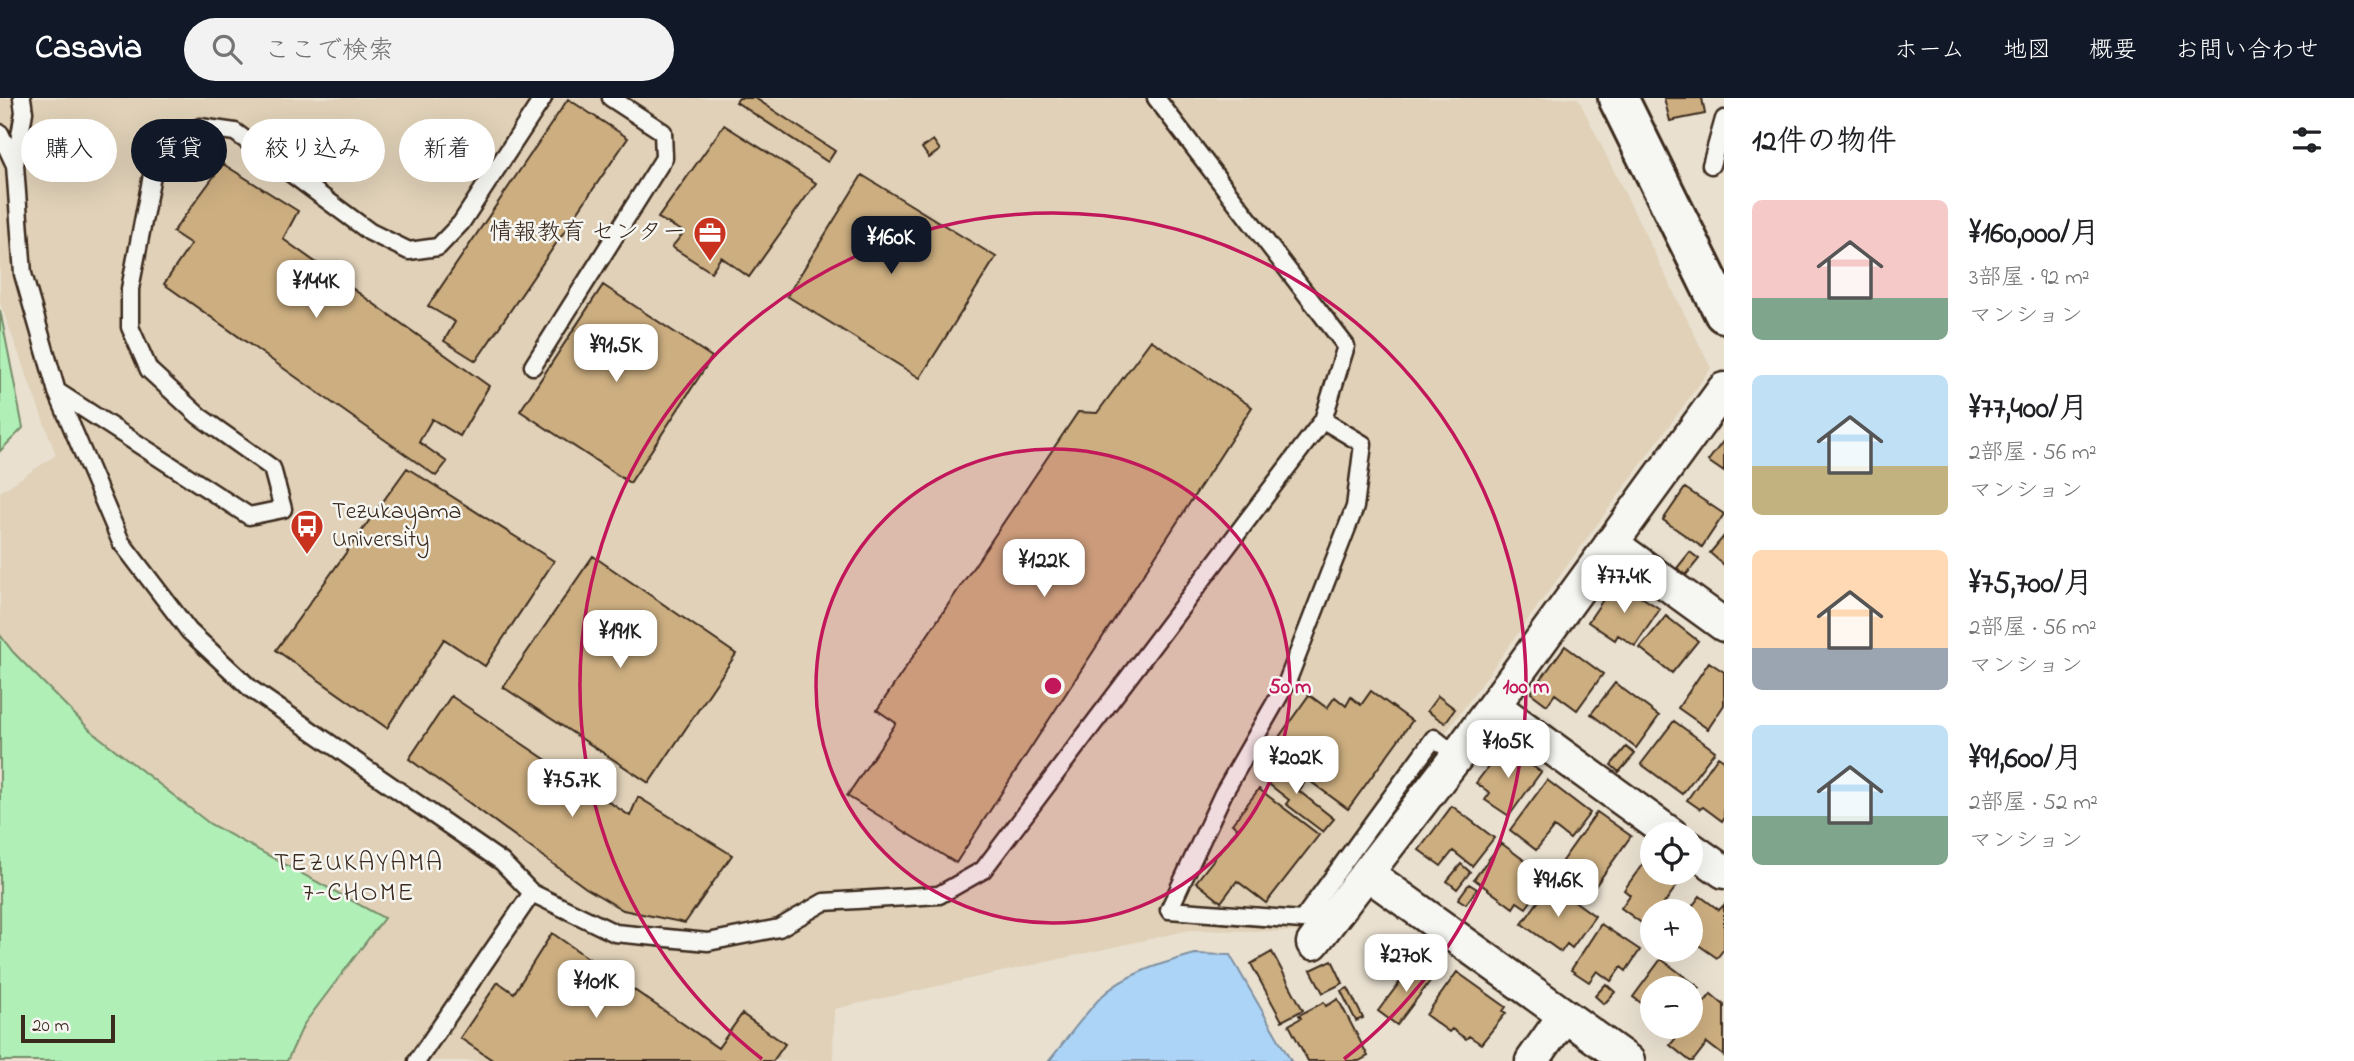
<!DOCTYPE html>
<html lang="ja">
<meta charset="utf-8">
<style>
:root{--surface:#fff;--page:#f2f2f2;--text:#202124;--muted:#757577;--accent:#111827}
body{margin:0;font-family:"Indie Flower","Klee One",sans-serif;background:var(--page);color:var(--text);height:100vh;display:flex;flex-direction:column;font-size:26px;white-space:nowrap}
*{box-sizing:border-box;margin:0}
p{font-size:23px;color:var(--muted)}
.icon{flex:none;width:38px;height:38px;fill:none;stroke:currentColor;stroke-width:2;stroke-linecap:round;stroke-linejoin:round}
.map{position:relative;flex:1;overflow:hidden}
.side{display:flex;flex-direction:column;background:var(--surface);width:630px}
.side>*{flex:none}
.guide{position:absolute;left:21px;top:21px;width:665px;height:63px;display:flex;gap:14px}
.tools{position:absolute;left:1640px;top:724px;display:grid;gap:14px}
.tools a{display:grid;place-items:center;width:63px;height:63px;border-radius:50%;background:var(--surface);box-shadow:0 7px 28px #0002;font-size:35px}
.scale{position:absolute;left:21px;bottom:18px;width:94px;box-sizing:border-box;padding-left:7px;border:4px solid #3b2a1e;border-top:0;font-size:19px;line-height:24px;white-space:nowrap;color:#3b2a1e;-webkit-text-stroke:5px #f6f6f2;paint-order:stroke}
.price{position:absolute;translate:-50% -60px;padding:0 16px;border-radius:14px;background:#fff;color:#222;font-size:23px;line-height:46px;filter:drop-shadow(0 2px 4px #0008)}
.price::after{content:'';position:absolute;left:50%;top:42px;width:21px;height:16px;margin-left:-10px;background:inherit;clip-path:polygon(0 0,100% 0,50% 100%)}
.price.on{background:var(--accent);color:#fff}
ul{padding:0;list-style:none}
li{display:flex;align-items:center;gap:21px;height:175px;padding:0 28px}
li span{display:grid;place-items:center;flex:none;width:196px;height:140px;border-radius:10px;color:#555}
li>.icon{margin-inline-start:auto}
span .icon{width:84px;height:84px;fill:#fffc;stroke-width:1}
li b{font-size:30px}
h2{display:flex;justify-content:space-between;align-items:center;height:84px;padding:0 28px;font-size:30px}
.chip{padding:0 24px;border-radius:32px;background:var(--surface);box-shadow:0 7px 28px #0002;font-size:24px;line-height:63px}
.chip.on{background:var(--accent);color:#fff}
header{display:flex;align-items:center;gap:42px;box-sizing:border-box;height:98px;padding:0 35px;background:var(--accent);color:#fff}
header strong{font-size:33px}
nav{display:flex;gap:38px;margin-inline-start:auto;font-size:24px}
.search{width:490px;height:63px;background:var(--page);display:flex;align-items:center;gap:18px;box-sizing:border-box;padding:0 24px;border-radius:38px;color:var(--muted);font-size:26px}
main{display:flex;flex:1;min-height:0}
.map>svg:first-child{display:block}
.built{fill:#e0d1b8}
.green{fill:#b0f0b7;stroke:#768d6a;stroke-width:2}
.water{fill:#acd4f7;stroke:#7f90a0;stroke-width:2}
.building{fill:#ccae80;stroke:#3b2a1e;stroke-width:2}
.lines{fill:none;stroke-linecap:round;stroke-linejoin:round}
.service-casing{stroke:#3b2a1e;stroke-width:21}
.minor-casing{stroke:#3b2a1e;stroke-width:37}
.tertiary-casing{stroke:#3b2a1e;stroke-width:44}
.service{stroke:#f6f6f2;stroke-width:16}
.minor{stroke:#f6f6f2;stroke-width:32}
.tertiary{stroke:#f6f6f2;stroke-width:38}
.ring{fill:none;stroke:#c2185b;stroke-width:3.5}
.labels{text-anchor:middle;dominant-baseline:central;stroke-width:5;stroke-linejoin:round;paint-order:stroke}
.poi-label{font-size:24px;fill:#3b2a1e;stroke:#f6f6f2;text-anchor:end}
.neighbourhood-label{font-size:26px;letter-spacing:2px;fill:#3b2a1e;stroke:#f6f6f2}
.centre{fill:#c2185b;stroke:#f6f6f2;stroke-width:3.5}
.ring-label{font-size:21px;text-anchor:middle;font-weight:bold;fill:#c2185b;stroke:#f6f6f2;stroke-width:5;stroke-linejoin:round;paint-order:stroke}
</style>
<header>
<strong>Casavia</strong>
<div class="search"><svg class="icon" aria-label="search" viewBox="0 0 24 24"><circle cx="10" cy="10" r="6"/><path d="M15 15l6 6"/></svg>ここで検索</div>
<nav><a>ホーム</a><a>地図</a><a>概要</a><a>お問い合わせ</a></nav>
</header>
<main>
<div class="map">
<svg width="1724" height="963" viewBox="0 0 1724 963">
<rect width="100%" height="100%" fill="#e9e0d0"/>
<filter id="ink" filterUnits="userSpaceOnUse"><feTurbulence type="fractalNoise" baseFrequency=".0143" numOctaves="2"/><feDisplacementMap in="SourceGraphic" scale="14" xChannelSelector="R" yChannelSelector="G"/><feConvolveMatrix kernelMatrix="1 2 1 2 8 2 1 2 1" color-interpolation-filters="sRGB"/></filter>
<g filter="url(#ink)">
<path class="built" d="M0 0H1578L1711 270 1301 834 1190 832 834 911 833 963H0V394L56 357 0 205Z"/>
<path class="green" d="M0 212 23 330 0 353Z
M0 537 13 554 90 632 210 726 384 820 304 926 287 963H0Z"/>
<path class="water" d="M1195 856 1230 857 1291 963H1049C1066 942 1082 919 1101 899 1125 875 1164 865 1195 856Z"/>
<path class="building" d="M739 0H755L835 53 828 64 736 4Z
M1664 0H1702L1705 16 1670 23Z
M568 1 628 40 476 263 444 243 455 224 428 208Z
M724 27 816 85 749 179 721 159 711 174 672 149 684 134 658 120Z
M933 42 940 52 929 60 922 50Z
M223 66 298 113 283 141 489 288 460 338 432 321 419 344 447 364 436 378 164 186 191 146 173 134Z
M862 77 996 159 920 280 787 198Z
M603 187 712 259 630 385 520 313Z
M1151 242 1252 309 956 765 847 698 896 625 877 612 1078 314 1097 315Z
M1724 342V374L1708 363Z
M407 370 554 463 485 568 444 541 387 630 276 552Z
M1685 390 1724 416 1702 449 1663 422Z
M1724 438V467L1710 455Z
M1690 454 1699 461 1686 477 1677 470Z
M593 458 736 556 649 685 503 589Z
M1623 487 1660 511 1635 548 1618 537 1615 542 1588 524 1609 493 1616 497Z
M1666 518 1698 543 1672 575 1640 550Z
M1565 548 1603 576 1577 612 1555 596 1547 607 1531 595Z
M1709 564 1724 574V607L1708 631 1678 610Z
M1615 585 1659 618 1636 650 1591 616Z
M1371 593 1412 623 1348 711 1269 653 1309 597 1327 610 1335 599 1346 608 1351 599 1361 607Z
M451 598 630 718 638 699 732 757 685 825 623 812 586 790 409 661Z
M1438 598 1455 611 1445 625 1427 613Z
M1674 623 1715 653 1682 696 1641 666Z
M1504 648 1541 674 1509 718 1485 702 1490 695 1476 685Z
M1626 649 1635 656 1619 674 1611 667Z
M1718 658 1724 662V720L1722 723 1703 709 1700 711 1687 702Z
M1275 663 1304 686 1299 693 1334 721 1323 734 1286 706 1289 702 1261 680Z
M1547 682 1590 715 1570 741 1554 729 1536 752 1510 732Z
M1259 691 1319 737 1266 805 1237 783 1221 804 1196 784 1238 730 1232 726Z
M1452 708 1494 740 1472 768 1453 753 1441 768 1419 752Z
M1597 714 1631 738 1591 794 1557 770Z
M1501 745 1548 780 1526 810 1517 804 1513 810 1474 781Z
M1647 760 1652 764V775H1669L1680 783 1658 814H1652V822L1647 829 1621 810 1630 797 1624 792Z
M1461 766 1470 774 1457 791 1447 783Z
M1469 786 1477 791 1466 806 1458 801Z
M1551 786 1595 818 1572 850 1567 846 1561 854 1522 826Z
M1700 798 1719 812 1724 807V851L1717 860 1690 841V814H1688Z
M1601 826 1640 852 1626 873 1621 869 1611 883 1597 873 1589 884 1571 872Z
M552 835 718 950 742 916 785 946 773 963H494L460 940 498 884 514 895Z
M1272 854 1303 912 1282 923 1251 866Z
M1661 861 1700 890 1690 902V891H1652V913L1633 899Z
M1332 862 1343 885 1323 895 1311 872Z
M1415 864 1434 878 1397 927 1378 913Z
M1457 874 1506 909 1503 913 1506 915 1481 946 1469 938 1466 941 1452 931 1449 934 1426 917Z
M1606 886 1615 894 1604 906 1595 898Z
M1348 890 1363 920 1356 923 1341 893Z
M1711 896 1724 907V958L1707 945 1693 963H1690L1670 947 1685 929H1690V922Z
M1338 901 1368 958 1359 963H1308L1289 927 1301 920 1299 917 1324 904 1326 908Z"/>
<g class="lines">
<defs>
<path id="service" d="M22 0 24 14 15 67 23 176 57 294 121 444 189 533 251 591 502 764 532 795 615 835 708 844 779 830 824 804 939 797 983 772 1323 322 1346 248 1156 0
M0 35 15 67
M1711 67 1724 21
M533 268 664 60 663 34 611 0
M58 294 249 418 283 411 272 370 199 318 149 272 130 229V191L153 72 171 44 200 29 235 34 370 134 409 153 438 149 461 125 543 0
M1323 322 1363 346 1355 409 1287 584 1223 696 1169 812 1302 822 1434 640 1457 658
M417 963 532 795"/>
<path id="minor" d="M1611 445 1724 527
M1494 608 1672 737
M1690 750 1724 774
M1368 776 1628 963
M1313 845 1457 658 1724 291
M1532 963 1564 918"/>
<path id="tertiary" d="M1618 0 1724 215"/>
</defs>
<use href="#service" class="service-casing"/>
<use href="#minor" class="minor-casing"/>
<use href="#tertiary" class="tertiary-casing"/>
<use href="#service" class="service"/>
<use href="#minor" class="minor"/>
<use href="#tertiary" class="tertiary"/>
</g>
</g>
<circle cx="1053" cy="588" r="237" fill="#c2185b" fill-opacity=".12"/>
<g class="ring">
<circle cx="1053" cy="588" r="237"/>
<path d="M762 961A473 473 0 1 1 1344 961"/>
</g>
<defs>
<symbol id="office-pin" viewBox="-11 -11 22 30"><path d="M0 17L-7.5 6A9.5 9.5 0 1 1 7.5 6Z" fill="#c8321e" stroke="#f6f6f2"/><path d="M-6-3h4V-5.5h4V-3h4V5H-6ZM-1-4.5V-3h2v-1.5ZM-6 0V1H6V0Z" fill="#fff"/></symbol>
<symbol id="bus-pin" viewBox="-11 -11 22 30"><path d="M0 17L-7.5 6A9.5 9.5 0 1 1 7.5 6Z" fill="#c8321e" stroke="#f6f6f2"/><path d="M-5-6H5V4H4V6H2V4H-2V6H-4V4H-5ZM-3.5-4V0h7V-4ZM-3.5 1.2v1.5H-2V1.2ZM2 1.2v1.5H3.5V1.2Z" fill="#fff"/></symbol>
</defs>
<g fill-rule="evenodd">
<use href="#office-pin" x="691" y="116" width="38" height="52"/>
<use href="#bus-pin" x="288" y="409" width="38" height="52"/>
</g>
<g class="labels">
<g class="poi-label">
<text x="686" y="135">情報教育 センター</text>
<text x="332" y="414" text-anchor="start">Tezukayama<tspan x="332" dy="28">University</tspan></text>
</g>
<g class="neighbourhood-label">
<text x="359" y="766">TEZUKAYAMA<tspan x="359" dy="30">7-CHOME</tspan></text>
</g>
</g>
<circle cx="1053" cy="588" r="10" class="centre"/>
<g class="ring-label">
<text x="1290" y="595">50 m</text>
<text x="1526" y="595">100 m</text>
</g>
</svg>
<div class="tools">
<a><svg class="icon" aria-label="locate" viewBox="0 0 24 24"><circle cx="12" cy="12" r="6"/><path d="M12 2v4M12 18v4M2 12h4M18 12h4"/></svg></a>
<a>+</a>
<a>−</a>
</div>
<div class="scale">20 m</div>
<b class="price on" style="left:891px;top:178px">¥160K</b>
<b class="price" style="left:316px;top:222px">¥144K</b>
<b class="price" style="left:616px;top:286px">¥91.5K</b>
<b class="price" style="left:1044px;top:501px">¥122K</b>
<b class="price" style="left:1624px;top:517px">¥77.4K</b>
<b class="price" style="left:620px;top:572px">¥191K</b>
<b class="price" style="left:1508px;top:682px">¥105K</b>
<b class="price" style="left:1296px;top:698px">¥202K</b>
<b class="price" style="left:572px;top:721px">¥75.7K</b>
<b class="price" style="left:1558px;top:821px">¥91.6K</b>
<b class="price" style="left:1406px;top:896px">¥270K</b>
<b class="price" style="left:596px;top:922px">¥101K</b>
<div class="guide">
<a class="chip">購入</a>
<a class="chip on">賃貸</a>
<a class="chip">絞り込み</a>
<a class="chip">新着</a>
</div>
</div>
<section class="side">
<h2>12件の物件<svg class="icon" aria-label="filters" viewBox="0 0 24 24"><path d="M4 7h16M4 17h16"/><circle cx="9" cy="7" r="2"/><circle cx="15" cy="17" r="2"/></svg></h2>
<ul>
<li><span style="background:linear-gradient(#f6c9c9 70%,#7fa58c 0)"><svg class="icon" aria-label="home" viewBox="0 0 24 24"><path d="M3 11l9-7 9 7M6 9v11h12V9"/></svg></span><div><b>¥160,000/月</b><p>3部屋 · 92 m²</p><p>マンション</p></div></li>
<li><span style="background:linear-gradient(#bfe0f5 65%,#c2b280 0)"><svg class="icon" aria-label="home" viewBox="0 0 24 24"><path d="M3 11l9-7 9 7M6 9v11h12V9"/></svg></span><div><b>¥77,400/月</b><p>2部屋 · 56 m²</p><p>マンション</p></div></li>
<li><span style="background:linear-gradient(#ffd9b3 70%,#9aa5b1 0)"><svg class="icon" aria-label="home" viewBox="0 0 24 24"><path d="M3 11l9-7 9 7M6 9v11h12V9"/></svg></span><div><b>¥75,700/月</b><p>2部屋 · 56 m²</p><p>マンション</p></div></li>
<li><span style="background:linear-gradient(#bfe0f5 65%,#7fa58c 0)"><svg class="icon" aria-label="home" viewBox="0 0 24 24"><path d="M3 11l9-7 9 7M6 9v11h12V9"/></svg></span><div><b>¥91,600/月</b><p>2部屋 · 52 m²</p><p>マンション</p></div></li>
</ul>
</section>
</main>
